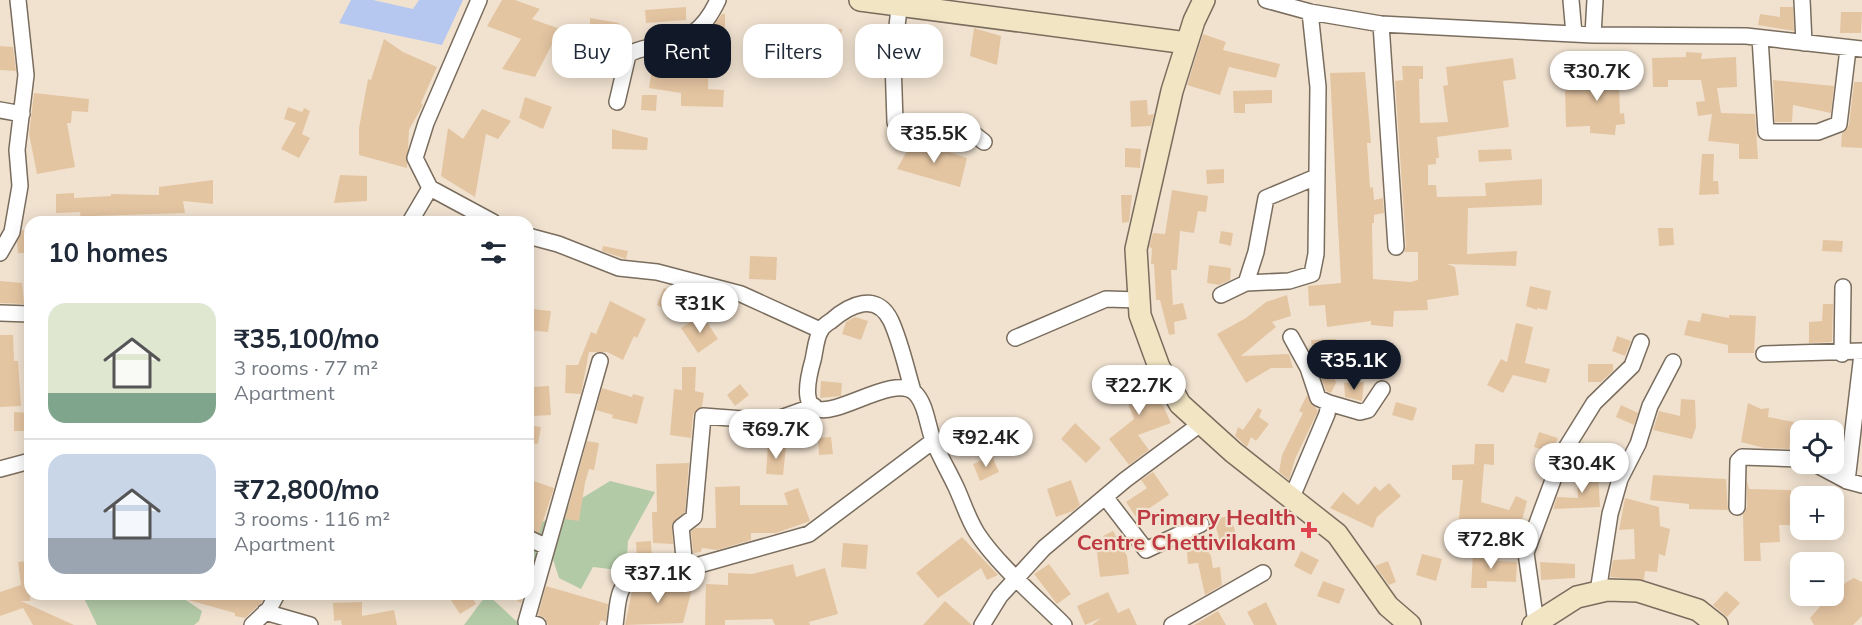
<!DOCTYPE html>
<meta charset="utf-8">
<style>
:root{--surface:#fff;--page:#f2f2f3;--text:#1f2937;--muted:#747a83;--line:#e0e1e3;--accent:#111827}
body{margin:0;font-family:Mulish,sans-serif;background:var(--page);color:var(--text);height:100vh;display:flex;flex-direction:column;font-size:22px;white-space:nowrap}
*{box-sizing:border-box;margin:0}
p{font-size:20px;color:var(--muted)}
.icon{flex:none;width:33px;height:33px;fill:none;stroke:currentColor;stroke-width:2;stroke-linecap:round;stroke-linejoin:round}
.map{position:relative;flex:1;overflow:hidden}
.sheet{position:absolute;left:24px;top:216px;width:510px;height:384px;display:flex;flex-direction:column;background:var(--surface);border-radius:18px;box-shadow:0 3px 15px #0003}
.sheet>*{flex:none}
.banner{position:absolute;left:552px;top:24px;width:570px;height:54px;display:flex;gap:12px}
.buttons{position:absolute;left:1790px;top:420px;display:grid;gap:12px}
.buttons a{display:grid;place-items:center;width:54px;height:54px;border-radius:12px;background:var(--surface);box-shadow:0 3px 15px #0003;font-size:30px}
.price{position:absolute;translate:-50% -51px;padding:0 14px;border-radius:21px;background:#fff;color:#222;font-size:20px;line-height:39px;filter:drop-shadow(0 2px 3px #0008)}
.price::after{content:'';position:absolute;left:50%;top:36px;width:18px;height:14px;margin-left:-9px;background:inherit;clip-path:polygon(0 0,100% 0,50% 100%)}
.price.current{background:var(--accent);color:#fff}
ul{padding:0;list-style:none}
li{display:flex;align-items:center;gap:18px;height:150px;padding:0 24px}
li+li{border-top:2px solid var(--line)}
li span{display:grid;place-items:center;flex:none;width:168px;height:120px;border-radius:18px;color:#555}
li>.icon{margin-inline-start:auto}
span .icon{width:72px;height:72px;fill:#fffc;stroke-width:1}
li b{font-size:26px}
h2{display:flex;justify-content:space-between;align-items:center;height:72px;padding:0 24px;font-size:26px}
.chip{padding:0 21px;border-radius:18px;background:var(--surface);box-shadow:0 3px 15px #0003;font-size:21px;line-height:54px}
.chip.current{background:var(--accent);color:#fff}
.map>svg:first-child{display:block}
.green{fill:#b3caa7}
.water{fill:#b6c8ef}
.building{fill:#e4c5a2}
.lines{fill:none;stroke-linecap:round;stroke-linejoin:round}
.street-casing{stroke:#7a6d5e;stroke-width:18}
.secondary-casing{stroke:#7a6d5e;stroke-width:24}
.street{stroke:#fff;stroke-width:15}
.secondary{stroke:#f2e5c3;stroke-width:21}
.health-dot{fill:#e0444e;stroke:#f1e2d0;stroke-width:2}
.labels{text-anchor:middle;dominant-baseline:central;stroke-width:4.5;stroke-linejoin:round;paint-order:stroke}
.health-label{font-size:22px;font-weight:bold;fill:#be3a42;stroke:#f1e2d0;text-anchor:end}
</style>
<div class="map">
<svg width="1862" height="625" viewBox="0 0 1862 625">
<rect width="100%" height="100%" fill="#f1e2d0"/>
<path class="green" d="M610 481 655 492 628 541 626 571 593 567 581 589 559 578 551 553 537 566 528 562V531Z
M82 594H177L202 611 199 621 194 625H97Z
M487 594 515 620 528 625H464Z"/>
<path class="water" d="M351 0H373L413 9 419 0H463L442 45 339 23Z"/>
<path class="building" d="M502 0H515L540 9 532 19 560 29 535 77 502 69 521 39 487 26Z
M686 7V20L646 23 645 10Z
M1780 7H1793L1794 31 1758 25 1760 14 1780 17Z
M1841 12H1862L1861 33H1840Z
M722 14H725V28H712Z
M590 18 619 23 616 36 590 30Z
M819 28 842 29 836 63H816Z
M911 28 929 31 930 45 912 49Z
M974 28 1001 36 997 65 970 56Z
M1203 34 1226 42 1223 50 1280 64 1276 78 1229 67 1220 95 1187 85Z
M384 39 403 52 437 67 421 103 423 105 409 130 407 168 359 155V128L368 79 371 80Z
M562 43H594V65L562 64Z
M0 46 13 47 16 71 0 70Z
M1686 52 1702 53 1701 59 1736 57 1737 87 1717 88 1721 113 1755 114 1758 159H1739V144L1708 141 1712 114 1698 116 1696 102 1705 101 1701 80H1668V87H1653L1652 58 1686 57Z
M683 55H709L708 89 724 90 723 107 681 106V93L649 88 653 63 683 68Z
M1513 58 1516 79 1503 81 1509 127 1437 137 1439 158H1436V164L1428 165V185H1436L1437 197 1486 196 1485 183 1542 179V205L1468 208 1467 254 1517 251 1516 266 1447 264 1455 267 1459 295 1427 300 1428 310 1394 311 1393 327 1371 325V321L1327 327 1325 305 1309 306 1308 286 1341 283 1330 73 1365 72 1371 143H1367L1370 188 1373 187 1374 200 1383 198 1384 213 1374 215V223H1372L1373 279 1410 282 1418 280V252H1404L1406 246 1395 81 1403 80 1402 66H1423V79H1419L1420 123 1448 122 1443 86 1448 85 1446 67Z
M1598 59H1618L1620 114 1624 113 1625 124 1616 125 1615 135 1590 133V126L1566 127 1565 90 1599 89Z
M1773 80 1834 86 1831 113 1793 105 1792 122H1775Z
M1854 82H1862V148L1841 147 1842 133 1849 125Z
M1272 90V103L1245 104V113H1234L1233 91Z
M34 93 89 99 88 112 72 111 71 123H67L75 167 37 174 29 134Z
M642 95H657L656 111 641 110Z
M525 97 552 107 543 129 519 118Z
M1147 100 1148 115 1154 114 1151 126 1131 127 1130 101Z
M288 107 302 112 304 108 310 111 302 134 310 138 299 158 281 149 296 123 284 119Z
M482 109 511 121 498 139 486 134 475 197 441 176 448 128 463 139Z
M612 129 648 138 647 150 612 149Z
M913 140 967 158 960 187 897 169Z
M1125 148 1141 149 1140 168 1125 167Z
M1511 149 1512 160 1479 162 1478 150Z
M1702 154H1714L1713 181H1718L1719 194 1699 195Z
M1224 169V183L1207 184 1206 170Z
M340 175 367 176V201L334 203Z
M213 180V204L183 201 185 213 93 216V219L81 220 80 212 56 213V194L74 193V198L111 196V194L159 195V187Z
M1172 190 1208 196 1206 212 1198 211 1194 233 1180 231 1177 270H1171L1173 305 1183 303 1187 319 1174 322 1175 334 1169 335 1160 300H1156L1154 264H1151L1152 248 1149 247 1153 233 1165 234Z
M1121 195H1132L1129 222 1122 223Z
M1658 228H1673L1674 245 1659 246Z
M22 230H30V253H18L17 242Z
M1221 231 1233 233 1231 246 1219 243Z
M1823 240 1843 241 1842 252 1822 251Z
M603 246 628 251 626 259 602 251Z
M750 256 777 257 776 280 749 279Z
M1209 265 1231 268 1230 280 1219 285 1207 283Z
M0 281 22 283 24 304 0 303Z
M1530 286 1551 291 1547 310 1537 308V310L1526 306Z
M664 288 690 300 682 317 657 305Z
M1287 295 1291 316 1272 322 1276 327 1241 356 1289 354 1293 368H1271L1246 383 1217 334 1246 318 1266 302Z
M610 301 646 319 637 338 634 336 623 360 607 352H589L581 394 565 393 566 365H578L591 332 596 334Z
M1823 304H1833L1832 342 1809 343V322L1822 321Z
M532 309 551 311 548 332 529 330Z
M1702 313 1729 318V315L1756 316 1754 353H1728V345L1684 335 1688 320 1700 322Z
M702 315 718 339 698 353 681 328Z
M855 317 868 321 861 340 842 334 846 322Z
M1516 323 1533 327 1525 363 1550 369 1546 383 1513 375 1503 393 1487 385 1501 359 1507 362Z
M0 335H13L14 361H18L21 406 0 407Z
M1617 336 1631 341 1625 356 1612 351Z
M1336 339 1337 360H1328L1336 383 1331 393 1326 391 1313 356 1311 340Z
M1588 364H1613V371L1601 382H1588Z
M682 367H696L695 391 704 393 702 407 693 415 691 438 670 435 674 389 682 390Z
M1146 369 1171 423 1138 435 1149 450 1129 465 1109 439 1134 419 1119 380Z
M821 381 842 383 841 396 820 398Z
M1364 382 1362 401 1345 397 1344 383Z
M740 384 749 395 735 406 727 395Z
M549 386 551 415 533 416 532 387Z
M602 388 632 397 633 394 644 397 637 424 612 418 613 415 596 410Z
M1307 395 1318 411 1295 459 1289 480 1279 472 1282 455 1303 413 1299 411Z
M1681 399 1695 400 1696 427 1692 439 1653 430 1659 411 1680 416Z
M1396 402 1417 408 1413 421 1392 415Z
M1748 403 1761 409 1769 408 1768 417 1794 422 1789 449 1764 448 1741 442Z
M1621 405 1638 413 1634 425 1616 417Z
M1258 408 1262 410 1259 417 1269 424 1256 441 1251 437 1247 447 1235 436 1238 427 1243 430Z
M14 412 30 413V431H14Z
M1075 423 1101 448 1086 463 1061 439Z
M528 425 541 427 538 444 528 443Z
M1539 432 1558 438 1551 452 1534 447Z
M831 437 833 454 819 455 818 438Z
M587 441 599 443 594 470 589 469 585 483 579 521 565 519Z
M1582 442 1597 447 1593 458 1577 453Z
M1475 444H1494V465L1484 464 1481 502 1509 510 1516 496 1527 501 1517 540 1490 532 1491 528 1458 527 1463 480H1452V465L1479 464H1474Z
M768 445 786 446 783 475 766 474Z
M992 456 999 472 980 481 973 464Z
M689 463 685 512 672 524 673 544 653 543 652 512H657L656 464Z
M1153 472 1169 495 1136 517 1126 502 1147 488 1141 480Z
M1598 474 1600 507 1553 509 1557 497 1578 498 1577 475Z
M1653 475 1726 479 1728 510 1689 509V504L1650 500Z
M528 479 554 488 539 533 528 528Z
M1071 480 1080 505 1073 511 1056 517 1047 489Z
M1747 481 1749 489 1791 490 1790 525H1779L1780 542 1760 543 1761 561H1744L1743 514 1747 507Z
M1389 483 1401 496 1377 517 1373 528 1330 508 1343 492 1358 505 1375 486 1380 491Z
M740 486V505H788L784 493 798 488 810 521 776 533H751V540L717 550 702 548 701 552 693 553 691 531 695 528H716L715 487Z
M1625 498 1659 507 1660 526 1670 529 1665 556 1659 554 1657 572 1645 571 1644 580 1610 577 1613 560 1635 559 1634 529 1619 530Z
M1230 515 1237 537 1220 542 1214 520Z
M1113 531 1127 556 1129 574 1100 577 1096 545 1107 544 1103 536Z
M962 537 998 575 987 580 981 568 938 598 916 573Z
M651 541 652 564 629 568 628 557H637L636 542Z
M1201 541 1211 556 1213 568 1220 567 1222 585 1205 595 1198 563 1188 564 1186 543Z
M843 543 868 545 866 569 841 567Z
M1301 551 1319 560 1311 575 1294 566Z
M1473 553 1499 554 1498 561 1517 562 1516 582 1487 581V588H1471Z
M1422 554 1442 559 1436 581 1416 575Z
M30 561V601H21L74 625H33L23 608 0 616V592L21 585 18 562Z
M1388 561 1396 582 1389 585 1375 566Z
M1540 562 1575 564V578L1541 580Z
M793 564 796 577 825 568 838 614 809 622 810 625H775L772 619 725 620V625H705L706 584 728 585V573L752 574Z
M1049 564 1071 594 1057 604 1034 574Z
M1854 578 1862 582V616L1853 625H1814L1810 618 1825 601 1840 592 1845 583Z
M663 581 692 589 683 623 625 625 632 591 639 585Z
M1323 581 1345 589 1339 604 1317 596Z
M546 586 608 604 606 622 601 620 599 625H548L545 618 538 615Z
M1726 591 1740 603 1727 617 1713 605Z
M1108 592 1118 613 1129 608 1137 625H1092L1101 618 1085 625 1077 606Z
M181 594H266L261 603 245 618 235 616V613L181 598Z
M447 594H470L476 604 460 614Z
M508 594H524L521 603Z
M945 601 972 625H923Z
M362 602V616L394 610 397 625H342L341 620 334 621 333 603Z
M1266 602 1277 625H1254L1247 612Z
M1218 611 1226 625H1194Z"/>
<g class="lines">
<defs>
<path id="street" d="M900 0 893 61 895 122 900 129 908 130 926 124 965 127 984 142
M1266 0 1310 12 1381 24 1593 35 1746 36 1862 49
M1571 0 1574 34
M1802 0 1804 43
M1381 24 1396 247
M1593 35 1595 0
M1760 38 1766 132H1818L1839 124 1848 49
M617 102 628 55C636 49 646 48 655 46 689 39 703 32 718 0
M0 110 22 114
M430 188 493 222
M410 222 430 188 415 158 426 123 479 0
M528 236 558 244 619 268 657 272 741 294 820 330
M0 253 12 232 20 186 17 150 26 75 18 0
M1246 283 1256 252 1266 198 1316 177
M1221 295 1246 283 1289 281 1312 274 1316 254 1318 87 1310 12
M0 313 30 314
M1291 337 1308 368 1318 398 1329 403 1327 414 1292 497
M1015 338 1106 299 1139 300
M1764 354 1862 351
M1842 354 1843 287
M913 391C906 368 901 343 891 321 877 291 849 305 831 321 828 323 823 326 821 330 816 337 815 352 813 360 783 465 884 367 914 392 927 404 927 427 934 442 940 457 949 472 956 487 963 502 968 519 977 533 997 564 1037 598 1064 625
M1329 403 1360 412 1368 410 1382 389
M1815 464 1847 481 1862 485
M0 469 30 461
M1847 481 1862 354
M1106 498 1146 550 1201 524
M1737 507 1738 461 1742 457 1800 459
M528 538 547 547
M685 568 681 527 694 517 703 416 772 421 814 406
M1598 592 1610 514 1620 479 1638 444 1650 406 1673 362
M265 612 310 625
M1536 623 1526 553 1563 453 1594 403 1632 366 1641 342
M252 625 269 609 277 594
M538 625 526 622 600 361
M615 625C618 606 616 585 635 576L692 567 809 534 933 441
M982 625 1000 596 1044 548 1125 480 1203 422
M1172 625 1263 573"/>
<path id="secondary" d="M860 0 1187 43
M1204 0 1194 21 1172 91 1136 249 1140 315 1159 367 1180 404 1233 452 1337 534 1388 606 1410 625
M1533 625 1577 597 1607 590 1638 591 1698 610 1717 625"/>
</defs>
<use href="#street" class="street-casing"/>
<use href="#secondary" class="secondary-casing"/>
<use href="#street" class="street"/>
<use href="#secondary" class="secondary"/>
</g>
<path class="health-dot" d="M1306 521h6v6h6v6h-6v6h-6v-6h-6v-6h6z"/>
<g class="labels">
<g class="health-label">
<text x="1296" y="517">Primary Health<tspan x="1296" dy="25">Centre Chettivilakam</tspan></text>
</g>
</g>
</svg>
<div class="buttons">
<a><svg class="icon" aria-label="locate" viewBox="0 0 24 24"><circle cx="12" cy="12" r="6"/><path d="M12 2v4M12 18v4M2 12h4M18 12h4"/></svg></a>
<a>+</a>
<a>−</a>
</div>
<b class="price" style="left:1597px;top:102px">₹30.7K</b>
<b class="price" style="left:934px;top:164px">₹35.5K</b>
<b class="price" style="left:700px;top:334px">₹31K</b>
<b class="price current" style="left:1354px;top:391px">₹35.1K</b>
<b class="price" style="left:1139px;top:416px">₹22.7K</b>
<b class="price" style="left:776px;top:460px">₹69.7K</b>
<b class="price" style="left:986px;top:468px">₹92.4K</b>
<b class="price" style="left:1582px;top:494px">₹30.4K</b>
<b class="price" style="left:1491px;top:570px">₹72.8K</b>
<b class="price" style="left:658px;top:604px">₹37.1K</b>
<div class="banner">
<a class="chip">Buy</a>
<a class="chip current">Rent</a>
<a class="chip">Filters</a>
<a class="chip">New</a>
</div>
<section class="sheet">
<h2>10 homes<svg class="icon" aria-label="filters" viewBox="0 0 24 24"><path d="M4 7h16M4 17h16"/><circle cx="9" cy="7" r="2"/><circle cx="15" cy="17" r="2"/></svg></h2>
<ul>
<li><span style="background:linear-gradient(#dfe7d0 75%,#7fa58c 0)"><svg class="icon" aria-label="home" viewBox="0 0 24 24"><path d="M3 11l9-7 9 7M6 9v11h12V9"/></svg></span><div><b>₹35,100/mo</b><p>3 rooms · 77 m²</p><p>Apartment</p></div></li>
<li><span style="background:linear-gradient(#c9d6e8 70%,#9aa5b1 0)"><svg class="icon" aria-label="home" viewBox="0 0 24 24"><path d="M3 11l9-7 9 7M6 9v11h12V9"/></svg></span><div><b>₹72,800/mo</b><p>3 rooms · 116 m²</p><p>Apartment</p></div></li>
</ul>
</section>
</div>
